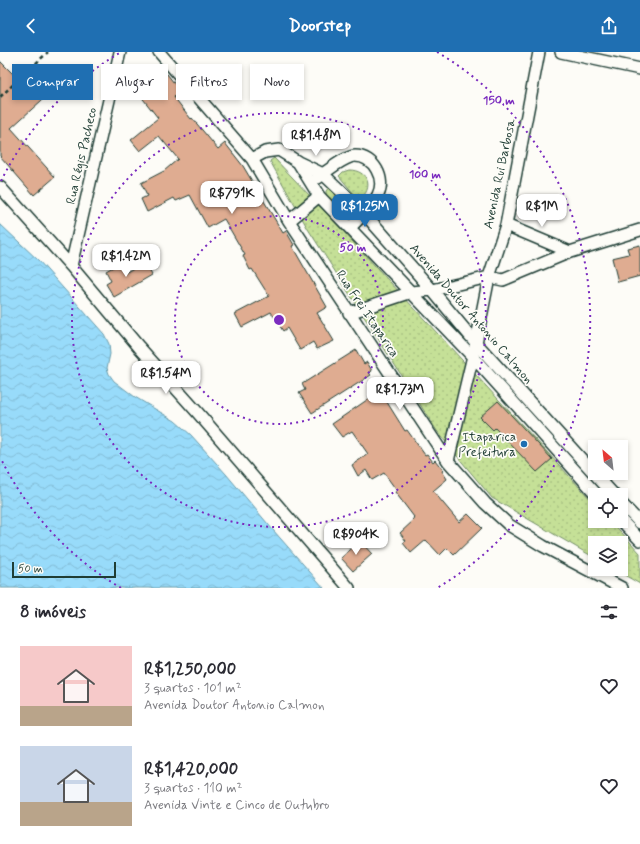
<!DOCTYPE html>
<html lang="pt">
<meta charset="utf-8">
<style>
:root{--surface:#fff;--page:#f2f2f3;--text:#2b2b33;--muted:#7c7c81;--accent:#1f6fb2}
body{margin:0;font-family:Mynerve,sans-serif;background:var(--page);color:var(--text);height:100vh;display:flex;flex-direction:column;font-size:15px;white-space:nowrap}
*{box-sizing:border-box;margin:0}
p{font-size:13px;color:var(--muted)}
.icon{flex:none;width:22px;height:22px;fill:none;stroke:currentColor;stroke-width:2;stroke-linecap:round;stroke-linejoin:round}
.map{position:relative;height:536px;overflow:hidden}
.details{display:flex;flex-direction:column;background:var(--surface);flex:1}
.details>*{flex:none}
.top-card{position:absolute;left:12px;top:12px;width:400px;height:36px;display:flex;gap:8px}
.needle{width:26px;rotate:332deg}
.controls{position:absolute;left:588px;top:388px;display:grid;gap:8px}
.controls a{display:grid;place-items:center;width:40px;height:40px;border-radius:0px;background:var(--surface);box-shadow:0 2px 6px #0003;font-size:20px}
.scale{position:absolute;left:12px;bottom:10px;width:104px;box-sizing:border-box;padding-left:4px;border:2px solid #1f3d34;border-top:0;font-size:11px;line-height:14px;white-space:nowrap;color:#1f3d34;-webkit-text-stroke:3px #fdfcf7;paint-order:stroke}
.price{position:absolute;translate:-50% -34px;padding:0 9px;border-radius:8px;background:#fff;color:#222;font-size:13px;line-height:26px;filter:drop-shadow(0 1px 2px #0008)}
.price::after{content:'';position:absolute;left:50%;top:24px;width:12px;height:9px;margin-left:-6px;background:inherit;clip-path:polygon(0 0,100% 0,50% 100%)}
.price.active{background:var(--accent);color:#fff}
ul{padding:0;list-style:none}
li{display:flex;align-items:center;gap:12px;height:100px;padding:0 20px}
li span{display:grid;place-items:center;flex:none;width:112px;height:80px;border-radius:0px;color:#555}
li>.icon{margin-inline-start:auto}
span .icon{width:48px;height:48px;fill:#fffc;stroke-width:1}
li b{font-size:17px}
h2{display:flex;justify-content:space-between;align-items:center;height:48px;padding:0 20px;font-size:17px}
.chip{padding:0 14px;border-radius:0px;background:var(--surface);box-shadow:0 2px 6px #0003;font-size:14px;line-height:36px}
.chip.active{background:var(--accent);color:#fff}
header{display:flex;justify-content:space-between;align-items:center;height:52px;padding:0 20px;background:var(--accent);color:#fff;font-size:18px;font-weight:700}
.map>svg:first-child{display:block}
.grass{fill:url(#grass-dots);stroke:#728e66}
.water{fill:url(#water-waves);stroke:#689cab}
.building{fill:#dfac91;stroke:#1f3d34}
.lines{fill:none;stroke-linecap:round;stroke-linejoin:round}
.street-casing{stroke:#1f3d34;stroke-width:14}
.path{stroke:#1f3d34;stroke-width:2.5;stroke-dasharray:4 3;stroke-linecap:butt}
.street{stroke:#fdfcf7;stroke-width:11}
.ring{fill:none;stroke:#7b2cbf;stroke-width:2;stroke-dasharray:2 4}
.poi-dot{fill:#1f6fb2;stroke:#fdfcf7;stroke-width:1.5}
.labels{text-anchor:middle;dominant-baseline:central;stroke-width:3.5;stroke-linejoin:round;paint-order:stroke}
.street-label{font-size:13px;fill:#1f3d34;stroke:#fdfcf7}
.poi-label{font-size:13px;fill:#1f3d34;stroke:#fdfcf7;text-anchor:end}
.centre{fill:#7b2cbf;stroke:#fdfcf7;stroke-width:2}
.ring-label{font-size:12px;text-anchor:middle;font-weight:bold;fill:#7b2cbf;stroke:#fdfcf7;stroke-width:3.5;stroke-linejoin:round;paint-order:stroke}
</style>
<header><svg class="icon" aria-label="back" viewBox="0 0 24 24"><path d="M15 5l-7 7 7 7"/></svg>Doorstep<svg class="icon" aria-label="share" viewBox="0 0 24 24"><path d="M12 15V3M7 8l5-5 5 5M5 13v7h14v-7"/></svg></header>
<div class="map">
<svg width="640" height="536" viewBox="0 0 640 536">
<defs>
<pattern id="grass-dots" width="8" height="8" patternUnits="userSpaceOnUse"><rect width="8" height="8" fill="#c5e097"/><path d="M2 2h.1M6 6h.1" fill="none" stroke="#a9c183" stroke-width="1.8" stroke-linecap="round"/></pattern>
<pattern id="water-waves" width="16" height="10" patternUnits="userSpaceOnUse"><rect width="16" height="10" fill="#98dbfa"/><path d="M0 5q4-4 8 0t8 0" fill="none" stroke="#83bdd7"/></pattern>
</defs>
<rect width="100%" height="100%" fill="#fdfcf7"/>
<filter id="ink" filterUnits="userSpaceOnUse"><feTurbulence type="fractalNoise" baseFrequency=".025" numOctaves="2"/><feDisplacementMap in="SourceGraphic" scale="8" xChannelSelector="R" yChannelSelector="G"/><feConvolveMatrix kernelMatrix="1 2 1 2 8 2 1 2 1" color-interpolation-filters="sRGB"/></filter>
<g filter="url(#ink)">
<path class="grass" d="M274 106 329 164 595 452V469H611L640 501V532L614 517H621V491H595V506L492 446 462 410 437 379 308 177 270 109Z
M349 118C368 118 375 136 359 148L339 124 343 120Z
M329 135 348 152V156L346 158H341L326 142V139Z"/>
<path class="water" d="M0 172 39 209 104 282 109 292 110 302 107 316 109 322 114 329 135 345 175 369 191 383 226 422 273 478 324 536H0Z"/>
<path class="building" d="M0 9 24 33 36 22 52 39 11 76 55 125 34 143 0 104Z
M167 22 181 40 174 45 191 67 192 66 218 97 225 91 243 114 283 181 286 179 294 193 292 194 327 255 317 261 334 289 317 297 313 290 300 298 287 276 283 279 271 260 242 275 235 262 269 244 252 217 250 218 243 204 245 203 224 167 208 176 190 143 176 149 174 146 147 160 141 147 147 144 141 131 164 119 178 107 159 84 140 99 131 88 158 66 140 43Z
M640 193V224L618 230 612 206 629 202 627 196Z
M144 210 152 223 114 245 106 232 111 229 106 219 120 211 125 221Z
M356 298 364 312 367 310 372 319 369 321 371 323 312 361 299 341 305 338 302 332Z
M380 339 405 379 407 378 425 403 427 402 433 410 435 408 443 418 442 419 447 427 433 439 459 470 468 462 482 476 454 503 447 496 440 503 426 488 411 501 403 491 406 489 400 481 414 468 413 466 414 465 395 440 397 439 384 421 372 428 366 418 358 424 352 413 368 402 352 379 342 385 332 372Z
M498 349 552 407 537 420 495 376 493 378 480 365Z
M360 489 372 502 353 519 341 506Z"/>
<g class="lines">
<defs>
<path id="street" d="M159 0 252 107 289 169 448 409 485 451 509 473 543 494 622 536
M561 0 640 17
M252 107 265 100 279 98 298 110 323 122 364 161 432 238 476 291 614 443
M298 110 319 144 473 305 597 443
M318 126C325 120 346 104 355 104 374 104 386 127 378 143 373 154 358 167 350 176
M0 135 71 214 139 295 198 361 349 536
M289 169 319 144
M506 173 570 200
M71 214 120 0
M349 261 412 240 432 238 489 225 503 228 570 200 640 178
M448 409 476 291 489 225 506 173 539 0
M621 451 640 471
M621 468 640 488"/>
</defs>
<use href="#street" class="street-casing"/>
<path class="path" d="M0 45 48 0"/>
<use href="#street" class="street"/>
</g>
</g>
<g class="ring">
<circle cx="279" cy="268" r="104"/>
<circle cx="279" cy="268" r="207"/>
<path d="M121 536A311 311 0 0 1 1 407M1 129A311 311 0 0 1 121 0M437 0A311 311 0 0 1 437 536"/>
</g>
<circle class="poi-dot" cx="524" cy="392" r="4"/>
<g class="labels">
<g class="street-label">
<text transform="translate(82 104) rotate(-77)">Rua Régis Pacheco</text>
<text transform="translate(500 122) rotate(-78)">Avenida Rui Barbosa</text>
<text transform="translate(367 262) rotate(56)">Rua Frei Itaparica</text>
<text transform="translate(471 262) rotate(49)">Avenida Doutor Antonio Calmon</text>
</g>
<g class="poi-label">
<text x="516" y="385">Itaparica<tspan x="516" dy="15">Prefeitura</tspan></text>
</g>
</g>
<circle cx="279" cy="268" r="6" class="centre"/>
<g class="ring-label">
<text x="499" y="52">150 m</text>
<text x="425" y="126">100 m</text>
<text x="353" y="199">50 m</text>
</g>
</svg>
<div class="controls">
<a><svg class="needle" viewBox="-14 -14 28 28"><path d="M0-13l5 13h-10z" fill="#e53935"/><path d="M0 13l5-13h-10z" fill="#7c7c81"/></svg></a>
<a><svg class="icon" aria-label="locate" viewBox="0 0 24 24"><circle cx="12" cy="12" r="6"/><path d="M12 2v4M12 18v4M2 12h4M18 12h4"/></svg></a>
<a><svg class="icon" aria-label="layers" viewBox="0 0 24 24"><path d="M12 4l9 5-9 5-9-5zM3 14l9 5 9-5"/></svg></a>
</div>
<div class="scale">50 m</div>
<b class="price" style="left:316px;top:105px">R$1.48M</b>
<b class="price" style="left:232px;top:163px">R$791K</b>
<b class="price active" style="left:365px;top:176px">R$1.25M</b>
<b class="price" style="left:542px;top:176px">R$1M</b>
<b class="price" style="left:126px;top:226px">R$1.42M</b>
<b class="price" style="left:166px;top:343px">R$1.54M</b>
<b class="price" style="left:400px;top:359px">R$1.73M</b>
<b class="price" style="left:356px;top:504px">R$904K</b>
<div class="top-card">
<a class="chip active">Comprar</a>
<a class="chip">Alugar</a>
<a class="chip">Filtros</a>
<a class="chip">Novo</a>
</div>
</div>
<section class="details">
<h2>8 imóveis<svg class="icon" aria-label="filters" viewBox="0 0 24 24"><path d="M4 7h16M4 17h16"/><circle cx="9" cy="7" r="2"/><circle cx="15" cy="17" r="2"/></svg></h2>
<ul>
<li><span style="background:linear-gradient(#f6c9c9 75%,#b9a48a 0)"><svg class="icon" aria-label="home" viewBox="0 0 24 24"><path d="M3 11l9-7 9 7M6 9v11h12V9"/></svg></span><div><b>R$1,250,000</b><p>3 quartos · 101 m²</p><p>Avenida Doutor Antonio Calmon</p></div><svg class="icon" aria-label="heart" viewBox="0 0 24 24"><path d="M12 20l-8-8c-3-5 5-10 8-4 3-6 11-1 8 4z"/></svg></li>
<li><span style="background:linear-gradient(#c9d6e8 70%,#b9a48a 0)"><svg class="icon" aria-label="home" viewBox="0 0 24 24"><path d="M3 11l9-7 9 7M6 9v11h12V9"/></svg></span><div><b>R$1,420,000</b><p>3 quartos · 110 m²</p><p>Avenida Vinte e Cinco de Outubro</p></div><svg class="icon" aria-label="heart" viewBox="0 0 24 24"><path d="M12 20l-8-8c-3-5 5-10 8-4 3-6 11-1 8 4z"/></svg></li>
</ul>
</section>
